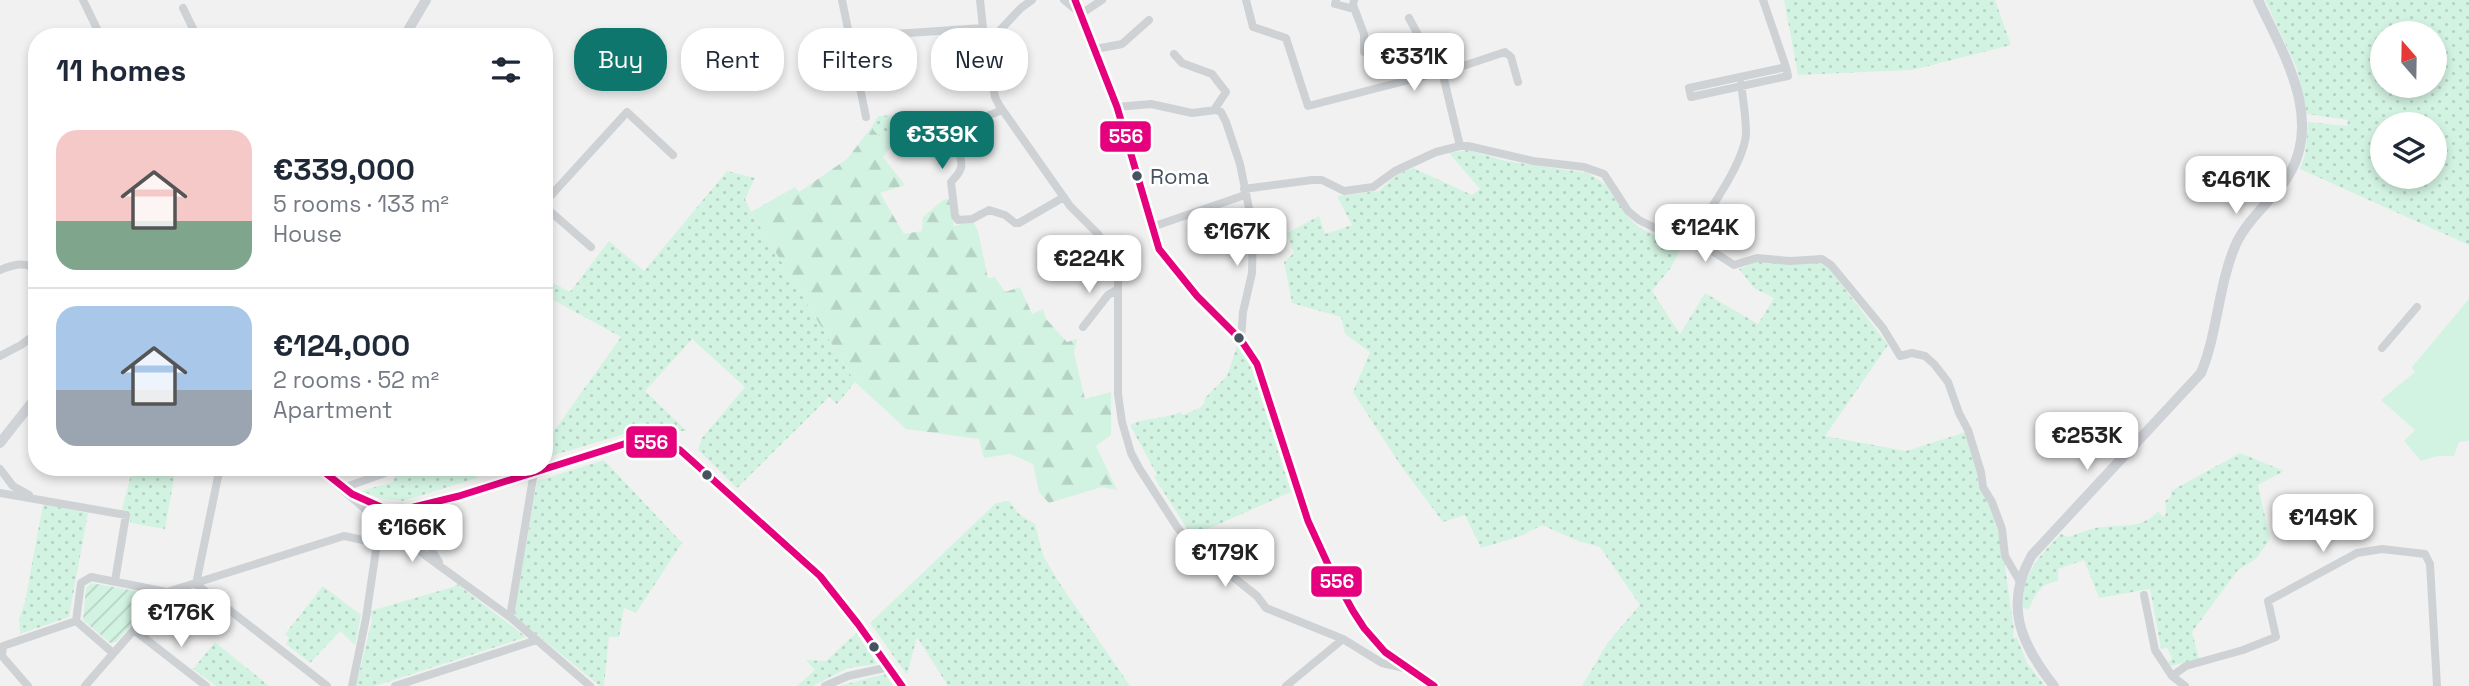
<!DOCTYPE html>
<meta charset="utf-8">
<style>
:root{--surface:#fff;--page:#f2f2f3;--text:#1f2937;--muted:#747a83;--line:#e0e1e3;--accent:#0f766e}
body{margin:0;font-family:"Space Grotesk",sans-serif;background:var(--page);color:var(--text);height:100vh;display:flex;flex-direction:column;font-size:26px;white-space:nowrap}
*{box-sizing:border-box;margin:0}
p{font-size:23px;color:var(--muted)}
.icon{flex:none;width:38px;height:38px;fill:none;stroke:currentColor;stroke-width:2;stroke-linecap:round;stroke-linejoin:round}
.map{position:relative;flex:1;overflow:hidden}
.panel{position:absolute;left:28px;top:28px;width:525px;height:448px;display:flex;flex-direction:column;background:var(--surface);border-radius:28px;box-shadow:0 4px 10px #0003}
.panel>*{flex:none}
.top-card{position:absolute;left:574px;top:28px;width:665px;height:63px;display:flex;gap:14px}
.needle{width:46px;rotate:340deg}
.fabs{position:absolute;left:2370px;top:21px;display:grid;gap:14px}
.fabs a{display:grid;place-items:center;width:77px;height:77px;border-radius:50%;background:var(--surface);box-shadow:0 4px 10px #0003;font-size:35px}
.price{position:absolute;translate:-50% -60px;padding:0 16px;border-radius:14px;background:#fff;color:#222;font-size:23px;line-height:46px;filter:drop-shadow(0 2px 4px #0008)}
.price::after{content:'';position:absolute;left:50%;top:42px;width:21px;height:16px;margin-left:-10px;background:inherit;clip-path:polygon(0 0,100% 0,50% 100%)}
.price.current{background:var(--accent);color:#fff}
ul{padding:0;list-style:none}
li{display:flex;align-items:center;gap:21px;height:175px;padding:0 28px}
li+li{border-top:2px solid var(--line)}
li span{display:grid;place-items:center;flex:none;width:196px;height:140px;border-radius:21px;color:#555}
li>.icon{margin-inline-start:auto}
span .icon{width:84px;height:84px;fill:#fffc;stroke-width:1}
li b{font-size:30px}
h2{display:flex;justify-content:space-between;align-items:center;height:84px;padding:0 28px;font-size:30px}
.tag{padding:0 24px;border-radius:28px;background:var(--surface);box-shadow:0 4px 10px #0003;font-size:24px;line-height:63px}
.tag.current{background:var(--accent);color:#fff}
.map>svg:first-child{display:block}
.grass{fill:url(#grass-dots);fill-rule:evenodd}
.forest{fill:url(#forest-firs)}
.park{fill:#d3f3e2}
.garden{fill:url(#garden-furrows)}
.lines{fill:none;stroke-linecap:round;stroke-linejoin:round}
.street{stroke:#cfd2d5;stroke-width:8}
.secondary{stroke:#cfd2d7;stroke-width:10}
.bus-1-casing{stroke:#fff;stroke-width:12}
.bus-1{stroke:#e5007d;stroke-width:7}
.bus-dot{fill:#465260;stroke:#fff;stroke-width:2.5}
.labels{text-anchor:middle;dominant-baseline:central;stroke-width:5;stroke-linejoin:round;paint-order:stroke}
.bus-label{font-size:22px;fill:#465260;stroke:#fff;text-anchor:start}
.line-badge{stroke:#fff;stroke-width:2.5}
.badge-label{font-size:19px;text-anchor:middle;font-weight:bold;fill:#fff}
</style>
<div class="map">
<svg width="2469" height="686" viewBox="0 0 2469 686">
<defs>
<pattern id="grass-dots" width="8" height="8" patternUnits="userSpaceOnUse" patternTransform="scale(1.75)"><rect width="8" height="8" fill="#d3f3e2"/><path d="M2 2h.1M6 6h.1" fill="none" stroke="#b6d2c4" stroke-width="1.8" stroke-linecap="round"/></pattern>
<pattern id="forest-firs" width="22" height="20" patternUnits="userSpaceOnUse" patternTransform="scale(1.75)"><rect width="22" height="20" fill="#d3f3e2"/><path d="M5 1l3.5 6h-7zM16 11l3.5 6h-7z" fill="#b6d2c4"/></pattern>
<pattern id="garden-furrows" width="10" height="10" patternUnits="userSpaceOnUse" patternTransform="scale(1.75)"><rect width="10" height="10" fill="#d3f3e2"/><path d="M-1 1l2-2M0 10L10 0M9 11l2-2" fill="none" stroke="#b6d2c4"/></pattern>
</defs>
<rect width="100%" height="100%" fill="#f2f1f1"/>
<path class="grass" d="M1784 0H1995L2011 45 1912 70 1798 75Z
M2265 0H2469V245L2300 169 2305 155 2308 122 2347 126 2348 120 2307 114 2297 69ZM2382 33H2434V86H2382ZM2382 124H2434V177H2382Z
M902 115 915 119 894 126 893 140 895 145 891 147 871 128 878 116Z
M1468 150 1506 161 1588 173 1605 184 1628 217 1640 228 1652 234 1683 243 1672 266 1652 291 1680 334 1705 293 1758 324 1774 298 1754 288 1739 269 1758 261 1819 263 1828 267 1888 345 1825 436 1906 451 1966 432 1977 472 1978 484 1989 502 2002 545 2014 630 2013 637 2017 638 2027 663 2045 686H1582L1608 642 1640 605 1600 547 1578 541 1542 525 1521 536 1481 548 1465 515 1443 522 1401 466 1353 392 1370 352 1345 334 1341 317 1292 303 1284 262 1294 253 1287 233 1319 216 1325 234 1352 225 1337 196 1379 191 1396 175 1413 168 1472 195 1480 189 1449 153Z
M727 171 755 178 745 199 751 212 855 382 837 404 829 397 737 488 698 450 702 438 745 387 692 339 645 391 687 431 638 430 544 458V445L621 337 544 295V278L570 292 609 241 644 271Z
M1237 346 1251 367 1291 492 1192 536 1154 477 1157 475 1130 425C1144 417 1163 420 1180 412L1183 415 1200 408 1205 402 1204 399 1227 376Z
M2240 453 2284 471 2258 485 2270 539 2256 559 2238 570 2192 632 2199 659 2171 666 2168 663 2172 658 2167 648 2161 649 2150 589 2099 598 2084 560 2058 569V581C2038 585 2037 593 2028 610L2021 606C2025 571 2037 558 2061 534L2069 537C2078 534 2086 530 2096 528 2117 524 2143 530 2158 511L2163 517 2166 514 2165 501 2171 497V491Z
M604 460 682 543 636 613 624 608 619 637H609L604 686H600L514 616 537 481Z
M133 467H176L165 529 131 523 127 511 122 509Z
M398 467H464L478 478 403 501 379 498 361 491 393 482Z
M1009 501 1019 514 1035 524 1043 555 1058 581 1130 686H948L917 637 907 675 870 623 996 503Z
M43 504 88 513 69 617 20 634 19 619 25 602Z
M457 584 526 637 375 686H356L372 620 370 611 453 587Z
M323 586 361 615 355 645 340 631 310 663 286 644 289 638 285 634Z
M856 633 877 664 848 668 813 686H797L815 670 806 660 826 661Z
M215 642 269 686H216L193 669Z
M885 674 893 686H839Z"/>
<path class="forest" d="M871 128 891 147 883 157 905 185 880 193 904 234 922 231 923 217 943 200 949 199 954 226 973 221 978 231 988 278 995 277 1005 292 1020 287 1032 314 1043 309 1046 319 1067 342 1077 339 1074 353 1085 399 1111 392V435L1096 446 1117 490 1102 487 1049 503 1039 492 1033 464 1010 454 984 458 979 439 906 429 855 382 751 212 795 187 799 192 847 159Z"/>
<path class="park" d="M2469 299V441L2459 442 2454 456H2438L2421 461 2404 441 2415 430 2381 400 2415 372 2412 367Z"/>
<path class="garden" d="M91 583 152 594 155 599 116 642 110 643 83 620 86 588Z"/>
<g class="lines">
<path class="street" d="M83 0 101 37
M842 0 866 117
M980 0 983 28 995 97 999 105 1070 206 1098 234 1112 257 1118 279V394L1122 422 1131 453 1139 468 1177 527 1188 541 1257 596 1266 608 1343 639 1382 663 1404 668
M1064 0 1081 14 1102 0
M1246 0 1253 27 1286 38 1308 106 1463 66 1505 52 1511 57 1518 82
M1336 0 1335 4 1354 9
M1354 0 1353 5 1364 34V52
M1763 0 1786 67 1788 76 1691 97 1689 88 1786 67
M183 8 197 37
M1409 18 1438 72
M849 37 983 28
M986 45 1021 8 1032 0
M1096 49 1122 44 1149 20
M1174 54 1182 63 1212 74 1226 92 1214 110
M1442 71 1460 146
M1117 107 1151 104 1192 113 1216 110 1221 112 1226 122 1240 164 1253 228 1252 273 1243 312 1241 340
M962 120C959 127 956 136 957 144 961 163 967 166 951 182L955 216 958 220 972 219 989 210 1005 215 1015 223H1019L1064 197
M920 122C948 121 977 122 1002 110
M1244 189 1312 180H1322L1344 191 1373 187 1395 171 1436 152 1460 146H1468L1533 161 1584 167 1604 174 1628 211 1639 220 1663 232 1692 238 1734 265 1757 258 1790 261 1822 259 1831 265 1883 328 1900 356 1912 353 1925 356 1934 364 1948 382 1959 413 1968 430 1981 472 1983 487 1992 502 2002 529 2005 556 2019 580
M544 203 627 112 673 155
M544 206 591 247
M1152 227 1245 195
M1692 238C1708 212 1745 162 1746 133 1746 117 1743 99 1741 84
M0 270C13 265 26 260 37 271
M1083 327 1108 295 1118 289
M2382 348 2417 307
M0 356 21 345 37 333
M220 467 196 584 327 686
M0 469 13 486 29 495
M343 488 385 473 391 467
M0 493 126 515 115 581
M419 524 427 543 439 562
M402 535 426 556 510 617 590 686
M167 592 344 536 377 543H393L409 536
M2144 595 2155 650 2172 676
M510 617 534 472
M134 630 206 686
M28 686 2 656 3 646 76 621
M85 686 167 592 91 577 81 583 76 621 113 653
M352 686 366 618 377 543
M395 686 537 640
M825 686 848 676 889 667
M1286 686 1343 639
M2185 686 2172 676 2186 666 2243 650 2276 637 2268 601 2357 553 2382 549 2425 554 2430 564 2437 686"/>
<path class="secondary" d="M1075 0 1117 107 1159 249 1197 296 1241 340 1257 364 1308 521 1331 571 1353 611 1364 628 1385 652 1434 686
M404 37 426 0
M0 443 37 396
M318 467 363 506 394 530
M352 494 383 508 404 510 459 496 624 444C645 439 660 440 680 450L803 559 820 576 858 624 902 686
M402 510 394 516 393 525 398 533 407 536 415 531 418 523 413 512 404 510
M415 531 439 507 450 500
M2054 686C2021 644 2003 605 2032 555L2201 373C2218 332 2218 285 2236 244 2247 220 2270 202 2285 181 2326 122 2284 55 2258 0"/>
<defs>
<path id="bus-1" d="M1075 0 1117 107 1159 249 1197 296 1241 340 1257 364 1308 521 1331 571 1353 611 1364 628 1385 652 1434 686
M318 467 352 494 383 508 402 510 459 496 624 444C644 440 661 441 680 450L820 576 858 624 902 686"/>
</defs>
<use href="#bus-1" class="bus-1-casing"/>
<use href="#bus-1" class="bus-1"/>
</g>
<g class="bus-dot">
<circle cx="1137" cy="176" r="6"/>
<circle cx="1239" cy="338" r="6"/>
<circle cx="707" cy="475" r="6"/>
<circle cx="874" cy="647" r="6"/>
</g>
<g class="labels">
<g class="bus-label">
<text x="1150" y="176">Roma</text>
</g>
</g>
<g class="line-badge">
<rect x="1099" y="120" width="53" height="33" rx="7" fill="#e5007d"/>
<rect x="625" y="425" width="53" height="34" rx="7" fill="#e5007d"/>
<rect x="1310" y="565" width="53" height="33" rx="7" fill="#e5007d"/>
</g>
<g class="badge-label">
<text x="1126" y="143">556</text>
<text x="651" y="449">556</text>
<text x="1337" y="588">556</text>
</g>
</svg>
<div class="fabs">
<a><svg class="needle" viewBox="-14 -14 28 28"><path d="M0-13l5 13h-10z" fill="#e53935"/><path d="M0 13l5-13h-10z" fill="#747a83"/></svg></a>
<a><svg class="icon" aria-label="layers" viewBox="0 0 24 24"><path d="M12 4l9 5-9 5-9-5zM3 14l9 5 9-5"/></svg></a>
</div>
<b class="price" style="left:1414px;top:93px">€331K</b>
<b class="price current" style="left:942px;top:171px">€339K</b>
<b class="price" style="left:2236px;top:216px">€461K</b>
<b class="price" style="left:1705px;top:264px">€124K</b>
<b class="price" style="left:1237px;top:268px">€167K</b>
<b class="price" style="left:1089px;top:295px">€224K</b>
<b class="price" style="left:2087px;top:472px">€253K</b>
<b class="price" style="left:2323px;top:554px">€149K</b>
<b class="price" style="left:412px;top:564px">€166K</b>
<b class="price" style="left:1225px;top:589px">€179K</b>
<b class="price" style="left:181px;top:649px">€176K</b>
<div class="top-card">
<a class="tag current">Buy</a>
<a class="tag">Rent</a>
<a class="tag">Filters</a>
<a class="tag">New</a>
</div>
<section class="panel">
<h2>11 homes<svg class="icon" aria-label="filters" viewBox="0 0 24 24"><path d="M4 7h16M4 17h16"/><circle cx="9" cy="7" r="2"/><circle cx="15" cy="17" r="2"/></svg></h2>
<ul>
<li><span style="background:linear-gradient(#f6c9c9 65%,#7fa58c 0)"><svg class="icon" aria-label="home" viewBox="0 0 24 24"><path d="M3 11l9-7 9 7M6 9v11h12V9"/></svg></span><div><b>€339,000</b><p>5 rooms · 133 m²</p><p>House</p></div></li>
<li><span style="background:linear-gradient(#a9c7e8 60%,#9aa5b1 0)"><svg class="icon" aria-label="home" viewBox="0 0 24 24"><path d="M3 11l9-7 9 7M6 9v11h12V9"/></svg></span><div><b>€124,000</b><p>2 rooms · 52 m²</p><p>Apartment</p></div></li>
</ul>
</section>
</div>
